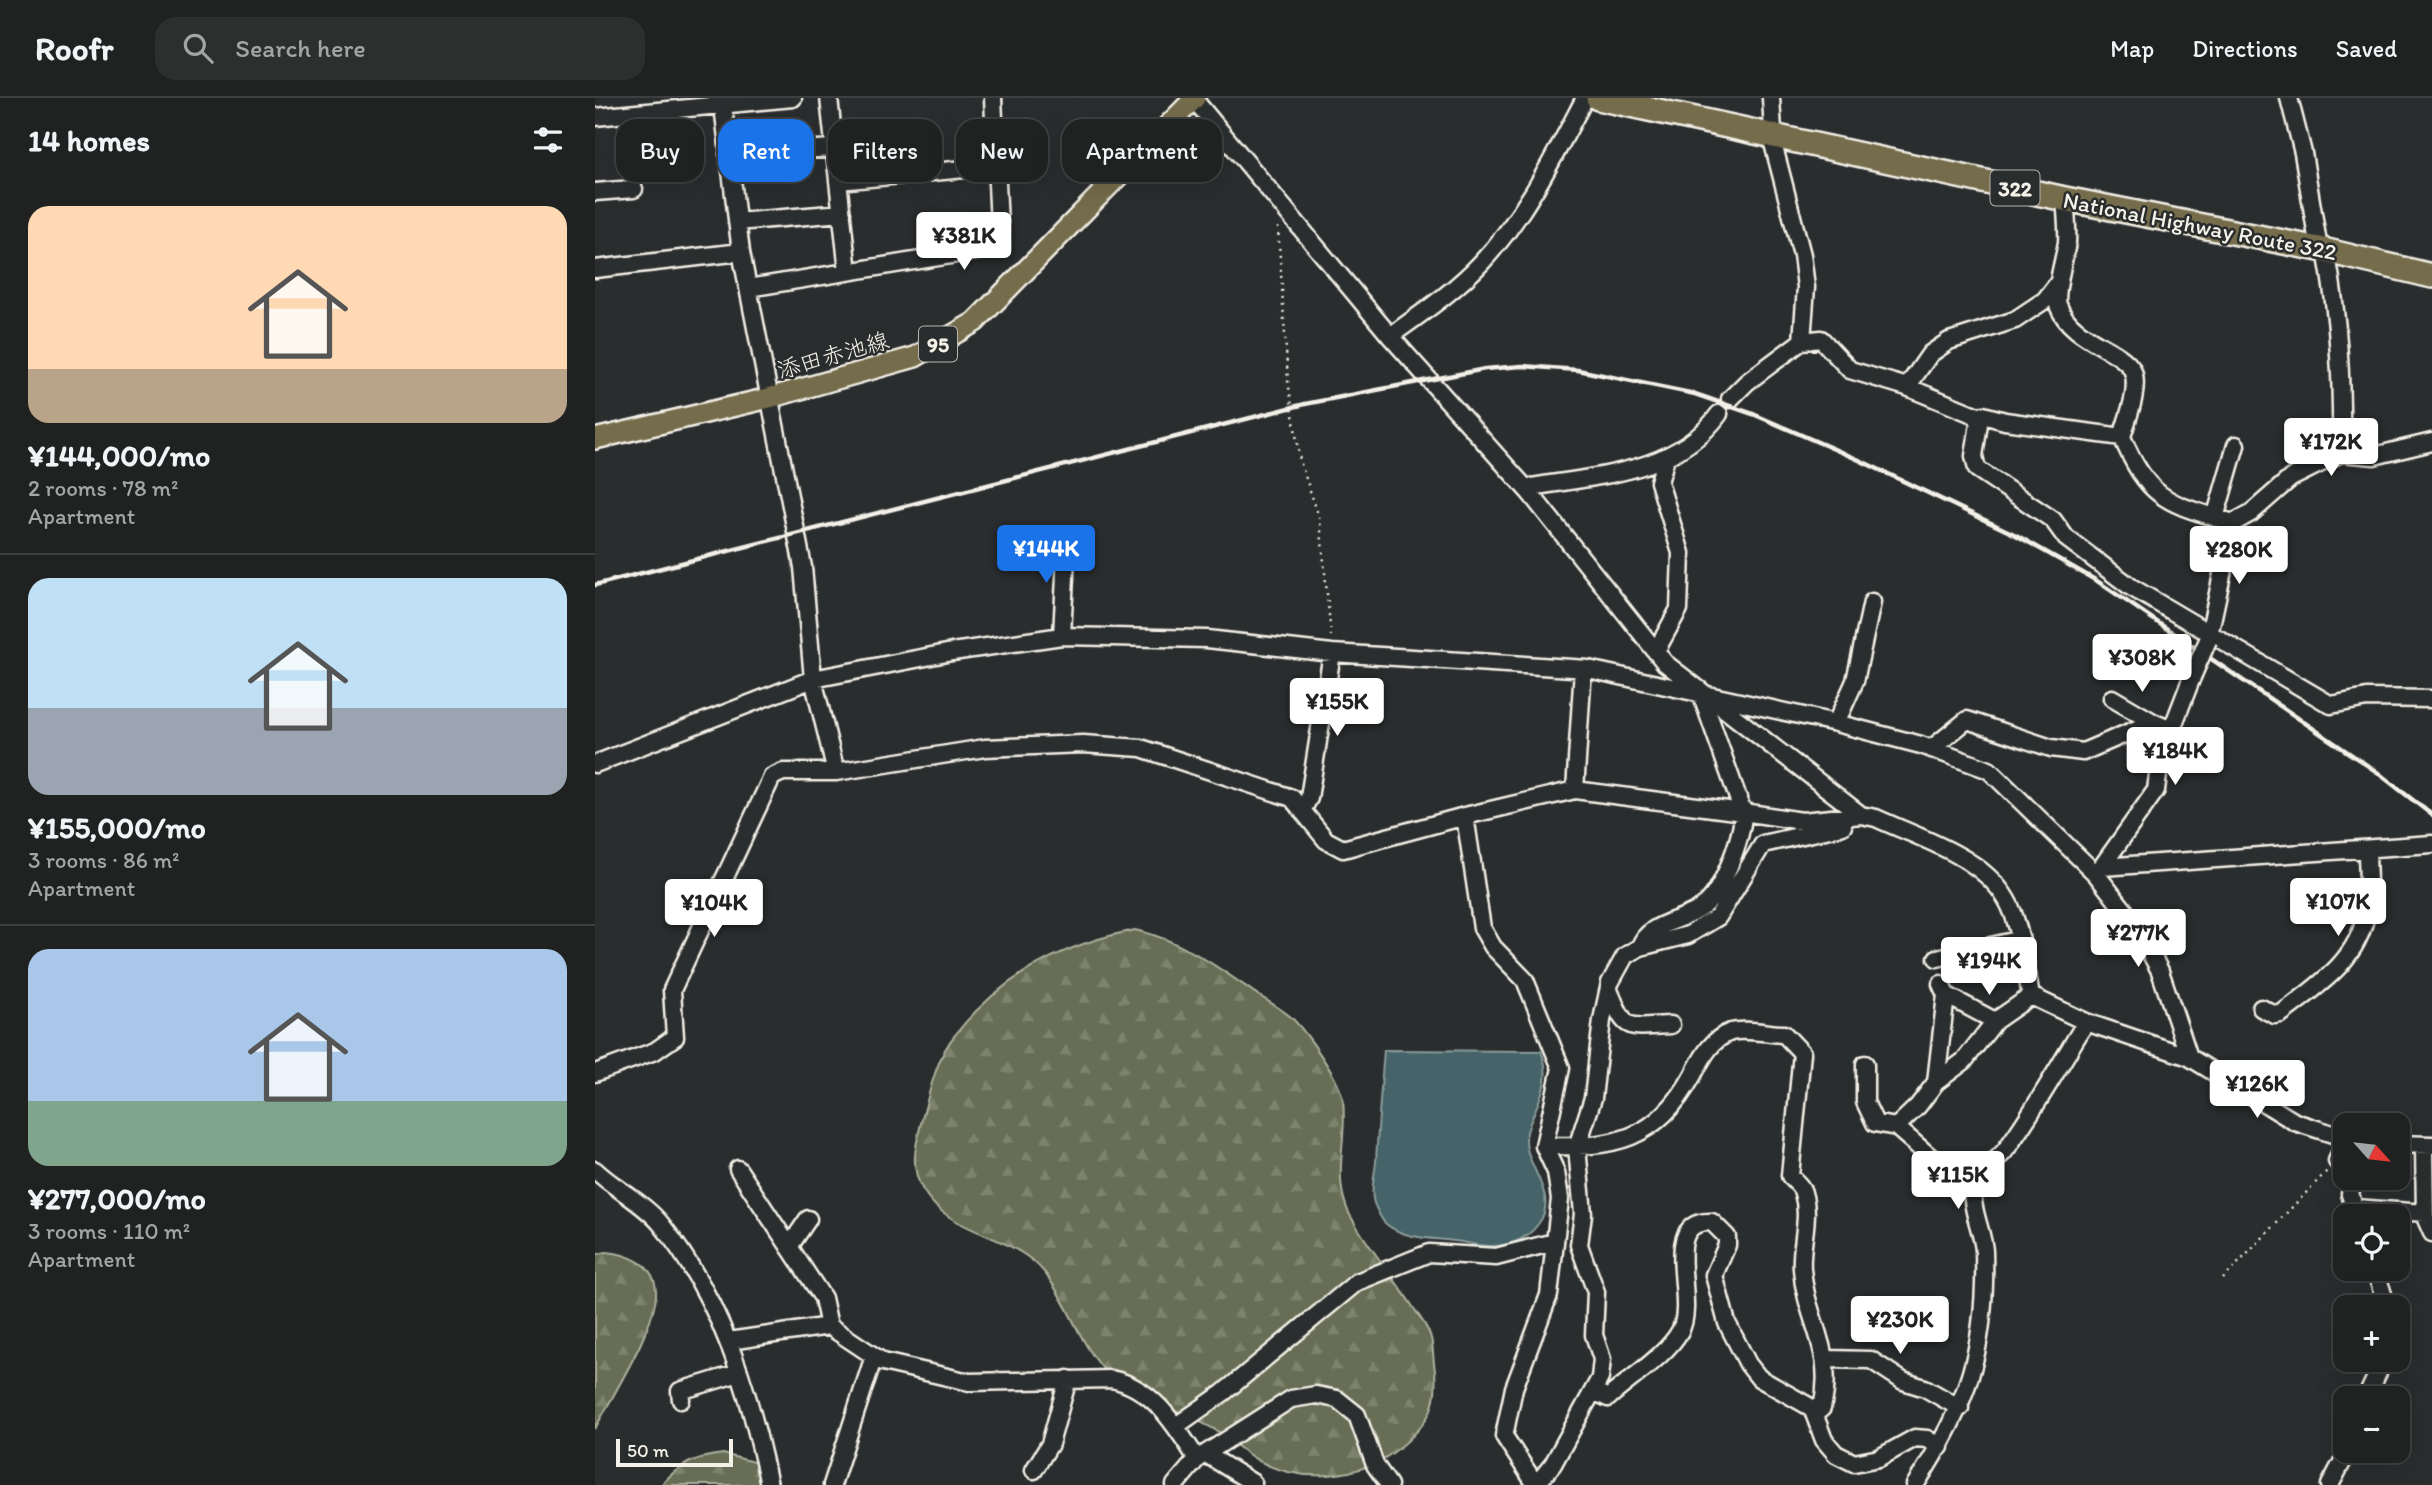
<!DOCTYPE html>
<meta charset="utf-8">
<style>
:root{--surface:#202222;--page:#2d2f2f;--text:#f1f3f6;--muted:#a2a4a5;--line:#3d3f40;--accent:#1a73e8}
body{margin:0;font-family:Itim,"Klee One",sans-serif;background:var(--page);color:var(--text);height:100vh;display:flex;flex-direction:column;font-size:26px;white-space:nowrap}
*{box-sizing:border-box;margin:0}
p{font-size:23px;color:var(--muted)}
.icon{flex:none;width:38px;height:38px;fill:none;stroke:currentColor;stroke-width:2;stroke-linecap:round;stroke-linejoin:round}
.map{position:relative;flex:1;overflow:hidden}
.panel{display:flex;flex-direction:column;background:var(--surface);width:595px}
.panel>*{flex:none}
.top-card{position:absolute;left:21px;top:21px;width:665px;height:63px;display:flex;gap:14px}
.needle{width:46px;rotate:117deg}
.tools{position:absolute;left:1738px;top:1015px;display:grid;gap:14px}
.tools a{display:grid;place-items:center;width:77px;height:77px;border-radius:14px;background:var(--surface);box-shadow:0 7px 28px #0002,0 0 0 2px var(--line);font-size:35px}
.scale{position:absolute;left:21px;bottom:18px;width:117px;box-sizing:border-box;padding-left:7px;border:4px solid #f4f1e8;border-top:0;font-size:19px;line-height:24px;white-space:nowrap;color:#f4f1e8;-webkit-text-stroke:5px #2a2d2e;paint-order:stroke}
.price{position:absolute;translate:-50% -60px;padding:0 16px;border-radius:7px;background:#fff;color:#222;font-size:23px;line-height:46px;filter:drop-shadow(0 2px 4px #0008)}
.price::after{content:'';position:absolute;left:50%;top:42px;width:21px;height:16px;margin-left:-10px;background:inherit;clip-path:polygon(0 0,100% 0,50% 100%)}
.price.active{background:var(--accent);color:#fff}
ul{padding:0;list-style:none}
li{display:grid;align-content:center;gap:14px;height:371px;padding:0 28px}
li+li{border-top:2px solid var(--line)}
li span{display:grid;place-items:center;height:217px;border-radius:21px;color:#555}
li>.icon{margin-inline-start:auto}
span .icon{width:126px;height:126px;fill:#fffc;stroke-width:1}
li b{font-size:30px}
h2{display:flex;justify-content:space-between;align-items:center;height:84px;padding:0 28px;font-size:30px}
.tag{padding:0 24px;border-radius:21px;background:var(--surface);box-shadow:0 7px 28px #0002,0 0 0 2px var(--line);font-size:24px;line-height:63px}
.tag.active{background:var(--accent);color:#fff}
header{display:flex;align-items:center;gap:42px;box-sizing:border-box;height:98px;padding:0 35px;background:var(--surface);border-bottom:2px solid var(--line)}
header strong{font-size:33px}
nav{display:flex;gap:38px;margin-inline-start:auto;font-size:24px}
.search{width:490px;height:63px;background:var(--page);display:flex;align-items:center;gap:18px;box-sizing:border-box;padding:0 24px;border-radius:21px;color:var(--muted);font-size:26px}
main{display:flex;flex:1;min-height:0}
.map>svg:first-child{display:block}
.forest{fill:url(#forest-firs);stroke:#aeb09e;stroke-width:2}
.water{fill:#456368;stroke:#8b9c9b;stroke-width:2}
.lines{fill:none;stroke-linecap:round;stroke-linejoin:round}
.minor-casing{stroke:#f4f1e8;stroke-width:21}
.major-casing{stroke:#f4f1e8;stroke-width:24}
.highway-casing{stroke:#f4f1e8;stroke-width:28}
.path{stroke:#f4f1e8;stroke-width:2.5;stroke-dasharray:2 5;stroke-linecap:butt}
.minor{stroke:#2a2d2e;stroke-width:16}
.major{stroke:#746c4b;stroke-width:19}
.highway{stroke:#746c4b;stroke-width:23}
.rail{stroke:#f4f1e8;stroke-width:4.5}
.minor-bridge-casing{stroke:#f4f1e8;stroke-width:21;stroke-linecap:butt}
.minor-bridge{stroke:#2a2d2e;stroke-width:16}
.labels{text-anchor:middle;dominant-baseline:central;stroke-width:5;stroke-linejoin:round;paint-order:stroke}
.shield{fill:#2a2d2e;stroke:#b7b6b0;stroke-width:2}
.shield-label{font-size:21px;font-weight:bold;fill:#f4f1e8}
.street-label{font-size:23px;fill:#f4f1e8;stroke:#2a2d2e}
</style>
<header>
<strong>Roofr</strong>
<div class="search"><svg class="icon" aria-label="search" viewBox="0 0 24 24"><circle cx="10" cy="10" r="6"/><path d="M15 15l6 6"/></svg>Search here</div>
<nav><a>Map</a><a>Directions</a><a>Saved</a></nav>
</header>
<main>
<section class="panel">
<h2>14 homes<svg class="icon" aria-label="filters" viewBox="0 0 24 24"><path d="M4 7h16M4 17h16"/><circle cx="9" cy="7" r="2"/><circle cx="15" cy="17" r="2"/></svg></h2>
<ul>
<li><span style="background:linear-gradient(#ffd9b3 75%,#b9a48a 0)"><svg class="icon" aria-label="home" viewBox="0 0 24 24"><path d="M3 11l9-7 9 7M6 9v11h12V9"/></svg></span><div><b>¥144,000/mo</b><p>2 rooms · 78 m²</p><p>Apartment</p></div></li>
<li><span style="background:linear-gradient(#bfe0f5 60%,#9aa5b1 0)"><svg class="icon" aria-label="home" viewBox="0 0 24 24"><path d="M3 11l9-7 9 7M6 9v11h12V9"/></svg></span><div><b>¥155,000/mo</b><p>3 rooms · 86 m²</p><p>Apartment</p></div></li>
<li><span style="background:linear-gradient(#a9c7e8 70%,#7fa58c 0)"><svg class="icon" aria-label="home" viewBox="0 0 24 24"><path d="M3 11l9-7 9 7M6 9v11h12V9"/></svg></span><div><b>¥277,000/mo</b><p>3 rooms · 110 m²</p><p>Apartment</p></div></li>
</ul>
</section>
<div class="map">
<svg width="1837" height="1387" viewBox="0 0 1837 1387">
<defs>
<pattern id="forest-firs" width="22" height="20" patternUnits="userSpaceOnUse" patternTransform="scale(1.75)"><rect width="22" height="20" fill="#676e54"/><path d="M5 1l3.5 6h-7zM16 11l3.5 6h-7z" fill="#7d836d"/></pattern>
</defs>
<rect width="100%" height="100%" fill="#2a2d2e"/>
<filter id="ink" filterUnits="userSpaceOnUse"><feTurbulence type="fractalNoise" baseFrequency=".0143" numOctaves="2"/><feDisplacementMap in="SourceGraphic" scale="14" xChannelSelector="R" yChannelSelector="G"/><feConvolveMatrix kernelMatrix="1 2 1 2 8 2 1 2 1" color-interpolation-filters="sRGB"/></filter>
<g filter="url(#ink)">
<path class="forest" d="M540 832C587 842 624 870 663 897 674 904 687 911 697 920 712 935 746 983 748 1003 753 1042 736 1080 755 1117 773 1150 800 1180 820 1212 826 1221 834 1231 836 1240 838 1248 838 1257 839 1265 845 1305 835 1325 804 1350 766 1381 707 1386 664 1363 647 1354 634 1339 617 1330 583 1311 544 1305 515 1278 484 1248 475 1206 449 1174 417 1135 354 1137 328 1092 314 1069 321 1046 327 1021 335 993 341 960 360 937 406 878 468 846 540 832Z
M11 1154C34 1156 60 1166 61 1193 63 1226 16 1300 0 1331V1157Z
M128 1356 159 1364 174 1387H66C85 1366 100 1359 128 1356Z"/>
<path class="water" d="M789 952 946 953C959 985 941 1004 932 1034 924 1064 966 1094 944 1125 926 1150 898 1151 872 1145 846 1139 811 1144 790 1125 786 1121 779 1107 778 1101 776 1090 780 1075 781 1064 783 1026 786 989 789 952Z"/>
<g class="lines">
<defs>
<path id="minor" d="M127 0 146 154 208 469 218 581 241 674
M234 0 253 174
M598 0 795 238 935 395 1070 565 1266 717
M1176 0 1179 49 1207 157 1211 189 1207 243 1226 241 1255 272 1312 289 1385 319 1388 317 1410 323 1527 339C1555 405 1575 405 1638 425
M1694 0 1708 55 1724 151
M0 19 198 0
M133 56 240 50
M243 83 401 68
M0 94 39 91
M1470 101C1471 115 1473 130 1472 144 1470 159 1459 194 1463 207 1476 245 1534 251 1539 277 1543 296 1532 321 1527 339
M142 124 247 115
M1731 152C1744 221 1747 285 1746 355
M0 171 146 154
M153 190 405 149 398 0
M795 238C827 215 860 193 887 164 930 118 961 55 990 0
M1312 289 1335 256 1354 243 1420 222 1450 202 1464 184
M1135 301 1152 284 1207 243
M1385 319 1379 358 1382 371 1458 422 1471 440 1536 489 1736 607 1772 600 1837 601
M931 390C998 378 1081 376 1124 316
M1620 420 1641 347
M467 538 472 438
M1613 542 1638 425 1656 415 1696 380 1746 355 1779 358 1837 344
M1061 553 1084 511 1086 455 1064 384 1071 360
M1517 600 1558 624
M1241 625 1260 583 1277 504
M1336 651 1372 622 1456 650 1488 654 1558 624 1576 632
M0 666 218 581 357 554 467 538 612 541 737 555 993 571 1241 625 1326 647 1394 672 1501 776 1540 826 1565 873 1594 959
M980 692 988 571
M708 711 714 700 737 555
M870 718 980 692 1148 714 1105 593
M1507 769 1837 746
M1503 774 1561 692 1565 662 1597 579
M1045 849C1053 822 1094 824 1112 805 1129 789 1148 737 1148 714L1207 723 1266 717 1281 720C1326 741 1392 759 1415 808 1427 834 1430 869 1436 898L1491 924 1594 959 1700 1024 1750 1040
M1342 860 1423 842
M1346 886 1351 897 1400 923 1436 898
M1014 892C1032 935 1030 929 1076 927
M1666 910 1680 917 1686 916C1722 888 1762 864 1771 816 1775 795 1772 771 1772 751
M1270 966V1004L1280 1025 1301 1029 1378 1096
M0 975 60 953 80 939 77 892 177 679 188 674H241L390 650 488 646 546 650 697 700 731 742 748 751 870 718 887 830 898 849 930 882 966 970 949 1048 961 1074 965 1101 954 1197 919 1290 909 1338 941 1387
M1341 984 1369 963 1400 923
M1301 1029 1323 1008 1341 984 1351 897
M1802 1046 1837 1047
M949 1048C1019 1050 1062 1043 1098 977 1107 960 1116 941 1136 934 1150 930 1174 936 1189 936L1207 955 1195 1078C1200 1083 1207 1089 1208 1095 1216 1120 1205 1146 1207 1171 1211 1224 1241 1252 1227 1310L1221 1315
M1829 1048 1830 1119 1837 1135
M1742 1063 1750 1043
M143 1071 228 1200 234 1228
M0 1072C20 1091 49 1105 66 1126 126 1201 155 1294 174 1387
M1759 1080 1755 1096 1762 1118
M1760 1110 1830 1115
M194 1149 213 1121
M1780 1171 1792 1209
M134 1243 234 1228 288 1264 374 1284 516 1281C558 1289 580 1327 602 1361
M1231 1261 1276 1262 1308 1283 1330 1290 1365 1310
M998 1293 1013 1300C1034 1281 1072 1257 1085 1233 1103 1202 1063 1121 1117 1124L1132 1139V1147L1119 1177 1132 1225 1153 1266 1164 1280 1217 1310 1229 1342 1241 1356 1259 1365 1284 1360 1320 1340 1332 1341 1345 1349
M1771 1300 1789 1262
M86 1302 85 1293 144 1275
M581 1328 628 1295 762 1184 834 1155 901 1159 959 1144
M611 1356 658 1385
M439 1372 455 1346 473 1281
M237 1387 279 1258
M580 1387 602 1361 696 1301 721 1297 742 1301 762 1317 780 1367 794 1387
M941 1387 958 1366 1005 1280 1007 1261 999 1237 1001 1194 984 1147 988 1116 982 1049 998 1000 1007 922 1015 885 1030 858 1045 849 1093 837 1123 819 1168 746 1248 728
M1320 1387C1373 1306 1392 1251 1389 1153 1388 1133 1372 1104 1380 1085 1386 1072 1404 1062 1412 1050 1441 1010 1465 966 1491 924
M1735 1387 1753 1353"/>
<path id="major" d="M0 341 174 300 320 259 380 224 600 0"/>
<path id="highway" d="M1003 0 1470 101 1724 151 1837 178"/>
</defs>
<use href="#minor" class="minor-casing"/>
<use href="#major" class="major-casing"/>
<use href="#highway" class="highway-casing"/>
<path class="path" d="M683 129 693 283 705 363 725 422 736 538
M1628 1181 1732 1073"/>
<use href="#minor" class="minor"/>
<use href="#major" class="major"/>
<use href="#highway" class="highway"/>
<path class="rail" d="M0 487 710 306 890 271 927 268 983 272 1100 296 1158 316 1262 361 1421 437 1502 483 1782 674 1837 717"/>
<defs>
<path id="minor-bridge" d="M1597 579 1613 542"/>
</defs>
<use href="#minor-bridge" class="minor-bridge-casing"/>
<use href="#minor-bridge" class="minor-bridge"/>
</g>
</g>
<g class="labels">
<g class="shield">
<rect x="1395.5" y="72.5" width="49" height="35" rx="5"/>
<rect x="324" y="228.5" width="38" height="35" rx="5"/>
</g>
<g class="shield-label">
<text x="1420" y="90">322</text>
<text x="343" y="246">95</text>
</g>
<g class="street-label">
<text transform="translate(1605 128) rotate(11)">National Highway Route 322</text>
<text transform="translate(238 257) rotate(-16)">添田赤池線</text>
</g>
</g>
</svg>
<div class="tools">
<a><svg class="needle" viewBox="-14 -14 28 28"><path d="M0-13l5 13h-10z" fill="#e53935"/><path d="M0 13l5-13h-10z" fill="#a2a4a5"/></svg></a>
<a><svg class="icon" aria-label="locate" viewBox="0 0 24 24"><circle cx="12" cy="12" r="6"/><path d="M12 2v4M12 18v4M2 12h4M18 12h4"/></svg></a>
<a>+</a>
<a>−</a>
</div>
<div class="scale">50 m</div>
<b class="price" style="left:369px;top:174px">¥381K</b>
<b class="price" style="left:1736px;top:380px">¥172K</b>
<b class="price active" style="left:451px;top:487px">¥144K</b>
<b class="price" style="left:1644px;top:488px">¥280K</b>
<b class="price" style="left:1547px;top:596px">¥308K</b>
<b class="price" style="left:742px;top:640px">¥155K</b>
<b class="price" style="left:1580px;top:689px">¥184K</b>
<b class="price" style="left:1743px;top:840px">¥107K</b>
<b class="price" style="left:119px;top:841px">¥104K</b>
<b class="price" style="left:1543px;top:871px">¥277K</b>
<b class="price" style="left:1394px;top:899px">¥194K</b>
<b class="price" style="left:1662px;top:1022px">¥126K</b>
<b class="price" style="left:1363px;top:1113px">¥115K</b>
<b class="price" style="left:1305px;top:1258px">¥230K</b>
<div class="top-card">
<a class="tag">Buy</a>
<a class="tag active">Rent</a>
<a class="tag">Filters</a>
<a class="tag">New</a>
<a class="tag">Apartment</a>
</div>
</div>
</main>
